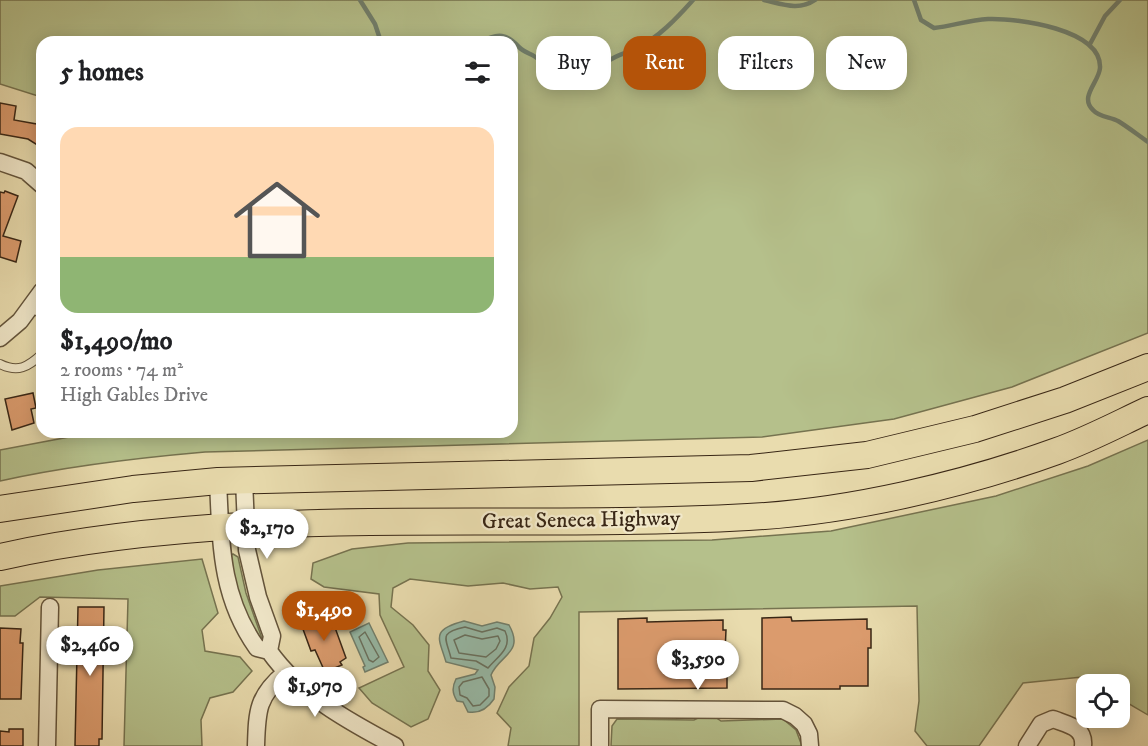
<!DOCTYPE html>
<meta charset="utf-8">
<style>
:root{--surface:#fff;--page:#f2f2f2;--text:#202124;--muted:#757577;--accent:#b45309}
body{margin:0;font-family:"IM FELL DW Pica",serif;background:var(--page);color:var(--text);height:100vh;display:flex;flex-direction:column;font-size:22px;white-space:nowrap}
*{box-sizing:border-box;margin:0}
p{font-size:20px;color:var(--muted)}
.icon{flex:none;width:33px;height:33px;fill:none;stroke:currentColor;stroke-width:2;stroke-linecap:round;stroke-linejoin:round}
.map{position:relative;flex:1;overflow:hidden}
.panel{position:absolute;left:36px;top:36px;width:482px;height:402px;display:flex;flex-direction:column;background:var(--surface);border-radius:18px;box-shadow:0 3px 15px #0003}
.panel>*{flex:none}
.top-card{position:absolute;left:536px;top:36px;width:522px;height:54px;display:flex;gap:12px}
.controls{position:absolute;left:1076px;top:674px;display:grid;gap:12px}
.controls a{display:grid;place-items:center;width:54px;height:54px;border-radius:12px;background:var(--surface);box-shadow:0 3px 15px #0003;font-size:30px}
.price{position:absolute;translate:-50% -51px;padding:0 14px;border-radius:21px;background:#fff;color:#222;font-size:20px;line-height:39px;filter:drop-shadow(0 2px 3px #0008)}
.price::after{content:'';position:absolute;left:50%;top:36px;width:18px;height:14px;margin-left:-9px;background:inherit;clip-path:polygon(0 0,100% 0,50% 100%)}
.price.selected{background:var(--accent);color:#fff}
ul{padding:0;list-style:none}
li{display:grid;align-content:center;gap:12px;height:318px;padding:0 24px}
li span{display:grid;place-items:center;height:186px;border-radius:18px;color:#555}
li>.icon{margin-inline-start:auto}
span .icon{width:108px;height:108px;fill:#fffc;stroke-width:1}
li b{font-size:26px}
h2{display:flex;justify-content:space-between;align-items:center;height:72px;padding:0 24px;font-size:26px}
.pill{padding:0 21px;border-radius:18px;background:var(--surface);box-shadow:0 3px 15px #0003;font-size:21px;line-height:54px}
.pill.selected{background:var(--accent);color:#fff}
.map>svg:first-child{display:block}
.green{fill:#b5c08b;stroke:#767350;stroke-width:1.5}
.water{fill:#97bcaa;stroke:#71806e;stroke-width:1.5}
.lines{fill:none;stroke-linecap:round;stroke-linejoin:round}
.shore{stroke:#687160;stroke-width:1.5}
.stream{stroke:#71806e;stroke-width:4.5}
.building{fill:#db9b6d;stroke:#382615;stroke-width:1.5}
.lane-casing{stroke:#64543b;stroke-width:10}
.street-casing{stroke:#64543b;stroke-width:19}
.primary-casing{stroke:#382615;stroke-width:28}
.lane{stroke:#f1e8ca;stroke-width:8}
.street{stroke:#f1e8ca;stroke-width:16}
.primary{stroke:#e9dcae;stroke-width:26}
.labels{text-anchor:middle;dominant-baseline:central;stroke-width:4.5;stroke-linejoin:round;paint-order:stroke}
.street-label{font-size:22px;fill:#382615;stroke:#f1e8ca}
</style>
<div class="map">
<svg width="1148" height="746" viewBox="0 0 1148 746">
<rect width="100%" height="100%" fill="#e9dcae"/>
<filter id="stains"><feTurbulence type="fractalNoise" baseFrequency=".00333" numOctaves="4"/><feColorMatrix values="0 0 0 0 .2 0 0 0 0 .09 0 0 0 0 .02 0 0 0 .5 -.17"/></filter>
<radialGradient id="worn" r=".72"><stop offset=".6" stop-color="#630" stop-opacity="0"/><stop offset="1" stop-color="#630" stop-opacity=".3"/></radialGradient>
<path class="green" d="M0 0H1148V333L1012 387 894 419 762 437 205 452C136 458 67 466 0 481V450L69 437 74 432H512V42H42V95L38 96 0 84Z
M1148 440V715L1119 698V684H1094L1082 677 1023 683 979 746H927L915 731 919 701 917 606 579 612V746H508L511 728 497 713 509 687 529 666 534 638 550 618 562 597 558 587 530 589 503 583 468 586 410 579 393 588 391 607 413 625 429 645 428 671 440 690 428 719 411 727 372 703 359 688 404 667 380 615 379 594 324 587 311 579 313 563 352 549 408 543 712 540 831 531 996 496 1088 466Z
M233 554 238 557 246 593 265 647 242 612 230 556Z
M202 559 218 613 202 630 205 651 240 657 252 671 233 692 210 698 201 720 202 746H124L128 599 40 597 15 616H0V586L98 570Z
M700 717H715L721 721 783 719 796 730 802 746H611L612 726 617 719 694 720Z"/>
<path class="water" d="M464 621 482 626 497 622 509 625C525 653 499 655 491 675L495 687 494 699C488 708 480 714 468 712L463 702 457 701C452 693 452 687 456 679L475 674 478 670 446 662C439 638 430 630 464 621Z
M369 623 388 662 365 672 363 667 365 666 350 632Z"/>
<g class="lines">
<path class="shore" d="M465 627 482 632 497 628 505 631C513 648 498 656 488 668L476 661 451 658C446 638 438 633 465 627Z
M365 632 379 657 373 662 369 660 359 637Z
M465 635 482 639 498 636 500 641 496 649 486 657 459 653 454 640Z
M482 677 489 689V696L480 705 473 706 467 698 460 695 459 687 463 682Z"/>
<path class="stream" d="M360 0 375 24 381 42
M764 0C782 4 799 11 815 0
M914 0 921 20 934 28C952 26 969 20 988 19 1017 18 1102 29 1100 68 1099 82 1079 97 1093 110 1099 117 1110 117 1118 121 1128 127 1138 135 1148 142
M481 42C498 32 507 34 519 47 524 53 534 54 539 60 546 68 550 75 558 82 589 84 585 77 607 62 616 55 627 53 637 48 658 38 677 18 693 0
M1090 44 1105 16 1120 0"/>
</g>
<path class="building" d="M0 103 16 106 14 120 42 125V148L28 139 0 134Z
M5 191 18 196 3 236 21 241 16 262 0 257V192L4 193Z
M33 393 36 408 31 409 34 423 12 430 5 399Z
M78 607H104L102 739H99V746H75Z
M319 613 325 626 333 622 346 658 340 662 342 665 325 672 315 650 311 651 300 621Z
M791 617 792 621 867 619V629H871V648H868V686H840V689H762V618Z
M647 618V622L723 620V630H726L724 675H727V688L618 689V619Z
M0 628 21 629 20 643H23L21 699H0Z
M9 729H23V746H0V731L9 732Z"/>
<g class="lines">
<defs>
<path id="lane" d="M33 306 42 316
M0 364C18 373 28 367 42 354"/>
<path id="street" d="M0 162 26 171 42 185
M0 338 20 321 42 291
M218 481C221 543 220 596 257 648L269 651 272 636 258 597 247 550 244 480
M269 651C300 695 348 721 395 746
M47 746 50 607
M256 746C257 712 257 696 285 673
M600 746V709L783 710 795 716 804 724 809 734 810 746
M1027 746 1041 724 1053 719C1068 725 1085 727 1083 746"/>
<path id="primary" d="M0 509 133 489 218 481 751 468 867 455 975 429 1065 400 1148 367
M0 557C245 503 500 531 748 517 848 512 963 485 1057 451 1088 440 1118 424 1148 410"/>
</defs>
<use href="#lane" class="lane-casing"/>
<use href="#street" class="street-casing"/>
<use href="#primary" class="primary-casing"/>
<use href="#lane" class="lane"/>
<use href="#street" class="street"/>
<use href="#primary" class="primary"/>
</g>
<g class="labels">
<g class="street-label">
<text transform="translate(581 520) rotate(-1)">Great Seneca Highway</text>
</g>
</g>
<rect width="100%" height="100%" filter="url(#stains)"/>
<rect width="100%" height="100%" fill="url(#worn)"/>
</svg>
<div class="controls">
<a><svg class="icon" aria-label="locate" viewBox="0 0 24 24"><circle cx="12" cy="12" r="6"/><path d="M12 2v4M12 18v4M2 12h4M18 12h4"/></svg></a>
</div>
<b class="price" style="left:267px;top:560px">$2,170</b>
<b class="price selected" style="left:324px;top:642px">$1,490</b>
<b class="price" style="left:90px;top:677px">$2,460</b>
<b class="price" style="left:698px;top:691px">$3,590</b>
<b class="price" style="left:315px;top:718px">$1,970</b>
<div class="top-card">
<a class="pill">Buy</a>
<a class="pill selected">Rent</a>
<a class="pill">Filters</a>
<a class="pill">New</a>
</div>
<section class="panel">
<h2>5 homes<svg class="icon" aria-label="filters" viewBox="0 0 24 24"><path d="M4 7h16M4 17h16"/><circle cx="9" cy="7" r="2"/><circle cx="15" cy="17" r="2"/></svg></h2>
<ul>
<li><span style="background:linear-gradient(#ffd9b3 70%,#8fb573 0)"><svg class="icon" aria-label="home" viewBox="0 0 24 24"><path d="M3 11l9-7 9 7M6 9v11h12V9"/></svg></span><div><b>$1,490/mo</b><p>2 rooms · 74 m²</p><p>High Gables Drive</p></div></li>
</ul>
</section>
</div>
